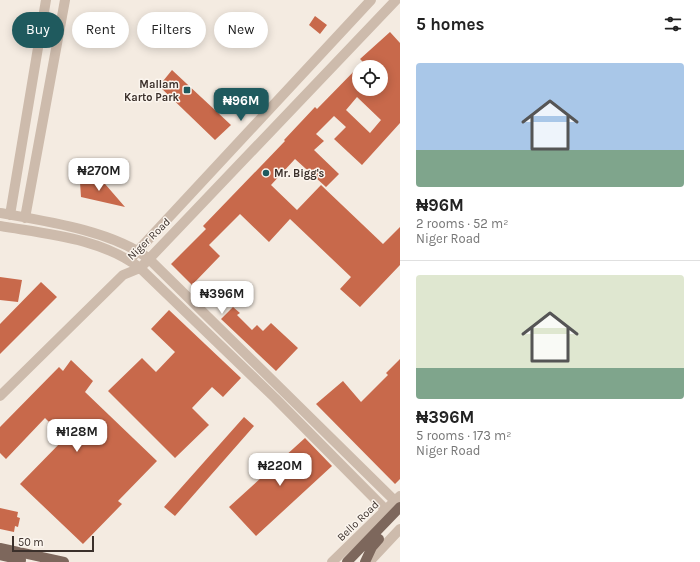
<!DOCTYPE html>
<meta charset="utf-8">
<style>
:root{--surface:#fff;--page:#f6f6f6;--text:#222;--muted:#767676;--line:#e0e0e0;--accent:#1f5a5e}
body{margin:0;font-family:Karla,sans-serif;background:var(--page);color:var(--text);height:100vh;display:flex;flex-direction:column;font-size:15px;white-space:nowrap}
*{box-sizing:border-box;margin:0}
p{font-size:13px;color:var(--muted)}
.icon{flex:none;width:22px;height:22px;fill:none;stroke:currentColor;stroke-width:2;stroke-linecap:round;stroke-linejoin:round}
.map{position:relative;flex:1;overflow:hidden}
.side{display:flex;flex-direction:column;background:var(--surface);width:300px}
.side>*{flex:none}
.hud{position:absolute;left:12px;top:12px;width:328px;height:36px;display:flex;gap:8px}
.buttons{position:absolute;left:352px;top:60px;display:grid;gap:8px}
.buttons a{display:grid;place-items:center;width:36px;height:36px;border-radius:50%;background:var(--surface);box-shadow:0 2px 10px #0003;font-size:20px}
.scale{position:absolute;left:12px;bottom:10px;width:82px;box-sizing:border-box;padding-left:4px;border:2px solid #3b302b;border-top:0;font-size:11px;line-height:14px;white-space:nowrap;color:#3b302b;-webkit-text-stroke:3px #fbf5ee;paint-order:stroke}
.price{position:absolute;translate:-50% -34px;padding:0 9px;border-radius:8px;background:#fff;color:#222;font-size:13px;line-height:26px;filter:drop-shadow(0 1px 2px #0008)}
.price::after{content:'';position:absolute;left:50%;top:24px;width:12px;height:9px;margin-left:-6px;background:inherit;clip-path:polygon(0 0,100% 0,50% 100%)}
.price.on{background:var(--accent);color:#fff}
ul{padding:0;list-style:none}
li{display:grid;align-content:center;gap:8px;height:212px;padding:0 16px}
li+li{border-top:1px solid var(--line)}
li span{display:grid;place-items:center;height:124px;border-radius:4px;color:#555}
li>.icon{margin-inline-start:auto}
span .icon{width:72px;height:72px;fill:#fffc;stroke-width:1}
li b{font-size:17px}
h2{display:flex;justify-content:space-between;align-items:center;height:48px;padding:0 16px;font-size:17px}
.chip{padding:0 14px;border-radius:18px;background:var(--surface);box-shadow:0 2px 10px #0003;font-size:14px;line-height:36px}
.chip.on{background:var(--accent);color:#fff}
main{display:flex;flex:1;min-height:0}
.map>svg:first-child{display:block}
.building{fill:#c8694b;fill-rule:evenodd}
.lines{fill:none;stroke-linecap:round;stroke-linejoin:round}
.minor{stroke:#cdbbac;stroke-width:10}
.tertiary{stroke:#cdbbac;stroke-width:10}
.primary{stroke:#7d675c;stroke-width:10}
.poi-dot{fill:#1f5a5e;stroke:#fbf5ee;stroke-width:1.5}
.labels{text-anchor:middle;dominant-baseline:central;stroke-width:3;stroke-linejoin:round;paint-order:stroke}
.poi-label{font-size:11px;font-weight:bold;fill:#3b302b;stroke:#fbf5ee;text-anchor:end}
.street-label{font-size:11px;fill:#3b302b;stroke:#fbf5ee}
</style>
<main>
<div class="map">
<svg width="400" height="562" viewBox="0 0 400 562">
<rect width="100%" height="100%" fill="#f4ebe1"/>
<path class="building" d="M315 16 327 25 320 34 309 25Z
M390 32 400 43V123L362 165 334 139 346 127 334 116 316 134 324 141 314 150 339 174 326 187 295 159 271 185 297 210 321 185 383 244 400 227V265L360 307 340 289 351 277 290 219 269 242 240 214 209 245 220 256 192 285 171 264 206 229 203 226 285 141 284 140 315 107 317 109 363 62 360 59ZM359 67H381V89H359ZM357 97 381 120 370 133 346 110Z
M172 70 231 125 215 140 159 86Z
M99 177 125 207 81 197 80 182 90 183Z
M0 277 22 280 18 302 0 300Z
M41 282 57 297 0 354V324Z
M233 307 240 313 237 315 252 330 257 325 263 331 271 323 298 348 276 371 221 319Z
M169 310 241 378 223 397 212 387 192 408 209 425 175 458 108 391 142 358 156 372 175 352 151 329Z
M400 359V479L395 484 316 404 343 381 361 402 388 375 386 373Z
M71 360 93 381 85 392 157 461 118 501 122 504 83 544 20 484 65 438 45 418 6 459 0 453V427L59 367 63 371Z
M244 417 254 426 175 516 164 507Z
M305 438 332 466 256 536 229 507Z
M0 508 18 512 17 517 20 518 18 527 15 526 14 532 0 529Z"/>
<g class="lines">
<path class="minor" d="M0 213C45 221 113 231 149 259L395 501
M10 215 46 0
M25 218 65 0
M0 226C47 234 101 238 140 268L275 398 386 510
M133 256 371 0
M0 396 123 275 140 268 149 259 396 0"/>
<path class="tertiary" d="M332 562 400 496
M369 562 400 529"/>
<path class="primary" d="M0 548 64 562
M0 555 21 560
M347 562 400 507
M365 562 372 547 379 539"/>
</g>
<g class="poi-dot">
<rect x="183" y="86" width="8" height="8" rx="2"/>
<circle cx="266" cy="173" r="4"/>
</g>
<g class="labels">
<g class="poi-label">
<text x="179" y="84">Mallam<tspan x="179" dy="13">Karto Park</tspan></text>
<text x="274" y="173" text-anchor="start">Mr. Bigg's</text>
</g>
<g class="street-label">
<text transform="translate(149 239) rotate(-44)">Niger Road</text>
<text transform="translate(358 521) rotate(-44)">Bello Road</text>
</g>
</g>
</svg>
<div class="buttons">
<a><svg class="icon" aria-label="locate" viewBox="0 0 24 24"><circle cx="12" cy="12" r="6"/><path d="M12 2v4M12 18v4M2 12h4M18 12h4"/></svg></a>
</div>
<div class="scale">50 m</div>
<b class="price on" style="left:241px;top:122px">₦96M</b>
<b class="price" style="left:99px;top:192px">₦270M</b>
<b class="price" style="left:222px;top:315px">₦396M</b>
<b class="price" style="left:77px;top:453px">₦128M</b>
<b class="price" style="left:280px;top:487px">₦220M</b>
<div class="hud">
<a class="chip on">Buy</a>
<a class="chip">Rent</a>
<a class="chip">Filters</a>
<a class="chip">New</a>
</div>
</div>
<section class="side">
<h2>5 homes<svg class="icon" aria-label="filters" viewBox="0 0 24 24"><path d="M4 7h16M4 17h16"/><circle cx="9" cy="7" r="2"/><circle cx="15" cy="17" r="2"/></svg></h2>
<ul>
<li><span style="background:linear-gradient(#a9c7e8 70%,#7fa58c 0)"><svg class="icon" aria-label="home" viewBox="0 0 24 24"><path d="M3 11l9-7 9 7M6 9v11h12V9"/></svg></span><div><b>₦96M</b><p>2 rooms · 52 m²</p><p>Niger Road</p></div></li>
<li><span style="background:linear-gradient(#dfe7d0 75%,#7fa58c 0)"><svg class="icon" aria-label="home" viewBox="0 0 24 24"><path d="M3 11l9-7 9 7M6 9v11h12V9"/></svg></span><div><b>₦396M</b><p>5 rooms · 173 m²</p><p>Niger Road</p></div></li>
</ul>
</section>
</main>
